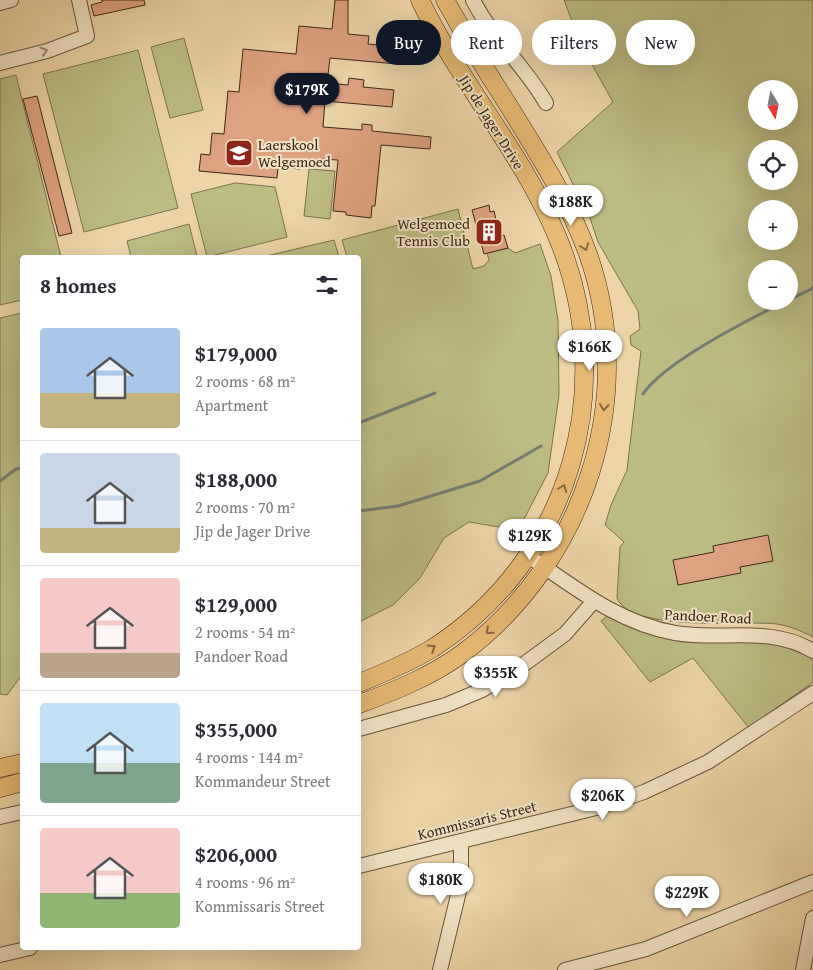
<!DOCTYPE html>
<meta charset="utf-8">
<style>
:root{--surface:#fff;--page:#f7f7f7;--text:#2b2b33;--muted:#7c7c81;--line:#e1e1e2;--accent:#111827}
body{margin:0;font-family:"Gentium Book Plus",serif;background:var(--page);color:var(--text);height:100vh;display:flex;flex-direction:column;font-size:19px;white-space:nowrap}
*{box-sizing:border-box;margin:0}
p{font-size:16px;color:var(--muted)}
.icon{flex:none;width:28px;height:28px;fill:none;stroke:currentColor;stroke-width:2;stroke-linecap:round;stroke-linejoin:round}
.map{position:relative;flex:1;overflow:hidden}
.details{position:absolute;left:20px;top:255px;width:341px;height:695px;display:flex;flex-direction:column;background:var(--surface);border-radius:5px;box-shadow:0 5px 20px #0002}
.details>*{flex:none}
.banner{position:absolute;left:376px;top:20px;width:361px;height:45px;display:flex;gap:10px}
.needle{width:32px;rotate:170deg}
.tools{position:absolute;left:748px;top:80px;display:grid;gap:10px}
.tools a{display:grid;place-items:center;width:50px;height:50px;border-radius:50%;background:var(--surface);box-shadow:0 5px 20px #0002;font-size:25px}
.price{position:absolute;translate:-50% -42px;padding:0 11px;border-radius:18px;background:#fff;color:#222;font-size:16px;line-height:32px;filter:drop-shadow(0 1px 2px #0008)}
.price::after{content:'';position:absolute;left:50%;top:30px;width:15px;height:11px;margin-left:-8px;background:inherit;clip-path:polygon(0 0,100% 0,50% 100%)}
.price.active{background:var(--accent);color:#fff}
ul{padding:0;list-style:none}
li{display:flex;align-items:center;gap:15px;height:125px;padding:0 20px}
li+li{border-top:1px solid var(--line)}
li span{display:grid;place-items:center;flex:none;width:140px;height:100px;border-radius:5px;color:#555}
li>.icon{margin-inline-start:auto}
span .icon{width:60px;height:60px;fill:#fffc;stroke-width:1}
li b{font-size:21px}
h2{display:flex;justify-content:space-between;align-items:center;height:60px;padding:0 20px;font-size:21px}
.pill{padding:0 18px;border-radius:22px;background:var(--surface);box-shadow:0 5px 20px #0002;font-size:18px;line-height:45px}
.pill.active{background:var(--accent);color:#fff}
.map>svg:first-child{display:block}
.green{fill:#bdbc85;stroke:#7c724e;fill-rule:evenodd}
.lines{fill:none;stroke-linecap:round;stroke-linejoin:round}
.stream{stroke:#767d73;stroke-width:3}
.building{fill:#dda281;stroke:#3c2817}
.minor-casing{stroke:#68533c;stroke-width:16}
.major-casing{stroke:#3c2817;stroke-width:19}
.minor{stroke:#f3e4c7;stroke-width:14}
.major{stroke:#e6ba74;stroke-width:18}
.oneway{stroke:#98866f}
.oneway2{stroke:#886a41}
.labels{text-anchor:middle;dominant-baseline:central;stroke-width:4;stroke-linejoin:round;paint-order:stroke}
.street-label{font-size:15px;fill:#3c2817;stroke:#f3e4c7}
.poi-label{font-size:15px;fill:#3c2817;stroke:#f3e4c7;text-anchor:start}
</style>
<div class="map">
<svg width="813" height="970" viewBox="0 0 813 970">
<rect width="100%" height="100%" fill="#edd5a9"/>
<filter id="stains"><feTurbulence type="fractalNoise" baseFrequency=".004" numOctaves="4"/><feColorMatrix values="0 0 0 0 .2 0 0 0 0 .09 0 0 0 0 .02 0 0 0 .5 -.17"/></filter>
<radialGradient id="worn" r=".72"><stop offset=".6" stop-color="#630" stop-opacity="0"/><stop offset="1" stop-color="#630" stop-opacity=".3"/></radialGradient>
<path class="green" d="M564 0H813V637C801 631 790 626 777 624 744 620 632 633 617 598L620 547 624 542 605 525 611 505 627 470 641 351 631 345 630 336 640 329 638 311 598 242 590 218 557 152 613 102 581 45ZM756 89H789V121H756ZM756 149H789V181H756ZM756 209H789V241H756ZM756 269H789V301H756Z
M184 38 203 110 170 118 151 47Z
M138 50 178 208 84 232 43 74Z
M16 75 61 257 22 258V300L0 305V79Z
M309 169 335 171 330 219 304 216Z
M235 183 275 187 287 237 207 257 191 194Z
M458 209 473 269 484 266 489 260 487 253 508 248 515 253 540 244 551 276 558 320 559 395 548 473 521 525 499 527 469 522 444 538 420 578 393 605 359 622V258L347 257 342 240Z
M189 224 197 256 131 257 127 241Z
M334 240 339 257H262Z
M22 313V675L7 695 0 694V318Z
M607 616C621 623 637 632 653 634 690 640 789 633 813 661V682L749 728 693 658 650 682 601 621Z"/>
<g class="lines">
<path class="stream" d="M789 300 813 288
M643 394C664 362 750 319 786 301
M359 423 435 393
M0 481 16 469 22 468
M359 511 398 506 480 481 541 446"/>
</g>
<path class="building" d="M102 0H144L145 5 94 16 91 5 102 2Z
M335 0H348V34L369 36 368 44 399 47 397 64 330 58 327 83 348 85 349 78 364 80 363 87 394 90 392 107 325 101 323 127 362 130V124L372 125V131L431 137 430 149 381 145 375 206H372L371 218 346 215V212L333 211 338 160 319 159V166L301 164 300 169 278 167 277 178 199 171 201 154 210 155 212 133 224 134 228 91 239 92 243 49 296 54 299 26 332 29Z
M37 96 72 233 59 236 23 99Z
M489 205 490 212 494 211 498 229 502 236 504 235 508 248 484 254 472 210Z
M768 535 773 561 740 567 741 573 678 585 673 560 714 552 713 546Z"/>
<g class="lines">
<defs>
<path id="minor" d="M473 0C492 38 525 66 546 103
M0 3 11 0
M0 63 47 51 87 36 79 0
M527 555C574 587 618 623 675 633 722 641 770 625 813 651
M359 729 446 705 482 690 516 670 565 634 594 601
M0 817 22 812
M359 866 596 808 644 792 708 762 813 693
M0 955 30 948
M440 970 461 883V841
M565 970 646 949 813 882
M803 970 813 918"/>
<path id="major" d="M359 683C384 673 410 662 433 648 572 558 620 386 557 236 522 152 459 82 420 0
M359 704C395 691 432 676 463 653 584 562 639 399 588 254 567 196 532 144 500 92 480 62 463 31 445 0
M0 768 22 763
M0 788 22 782"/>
</defs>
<use href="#minor" class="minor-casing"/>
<use href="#major" class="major-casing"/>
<use href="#minor" class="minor"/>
<use href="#major" class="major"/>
</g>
<defs><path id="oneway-chevron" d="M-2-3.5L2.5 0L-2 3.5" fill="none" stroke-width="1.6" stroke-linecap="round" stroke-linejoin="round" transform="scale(1.25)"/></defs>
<use class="oneway" href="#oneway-chevron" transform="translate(44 51) rotate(-17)"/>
<g class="oneway2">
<use href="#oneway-chevron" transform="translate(585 247) rotate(70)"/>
<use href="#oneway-chevron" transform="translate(604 407) rotate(96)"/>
<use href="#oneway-chevron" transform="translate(563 488) rotate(-69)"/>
<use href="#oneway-chevron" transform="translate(489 631) rotate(139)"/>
<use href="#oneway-chevron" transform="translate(432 648) rotate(-32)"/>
</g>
<defs>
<symbol id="school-square" viewBox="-11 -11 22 22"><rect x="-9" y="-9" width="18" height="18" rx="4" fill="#8f2418" stroke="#f3e4c7"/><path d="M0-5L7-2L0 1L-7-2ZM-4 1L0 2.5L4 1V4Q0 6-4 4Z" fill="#fff"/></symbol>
<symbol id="building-square" viewBox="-11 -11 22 22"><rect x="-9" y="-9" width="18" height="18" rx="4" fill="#8f2418" stroke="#f3e4c7"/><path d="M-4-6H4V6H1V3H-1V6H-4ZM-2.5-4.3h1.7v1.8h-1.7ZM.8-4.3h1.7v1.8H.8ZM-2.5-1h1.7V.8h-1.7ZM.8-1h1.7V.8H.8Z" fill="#fff"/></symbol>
</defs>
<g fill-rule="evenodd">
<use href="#school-square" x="223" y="137" width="32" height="32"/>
<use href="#building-square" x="473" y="216" width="32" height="32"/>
</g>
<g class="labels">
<g class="street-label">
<text transform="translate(492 122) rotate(58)">Jip de Jager Drive</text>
<text transform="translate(708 616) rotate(3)">Pandoer Road</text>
<text transform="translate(477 820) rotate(-14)">Kommissaris Street</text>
</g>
<g class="poi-label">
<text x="258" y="144">Laerskool<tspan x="258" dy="17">Welgemoed</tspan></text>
<text x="470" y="223" text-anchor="end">Welgemoed<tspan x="470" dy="17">Tennis Club</tspan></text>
</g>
</g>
<rect width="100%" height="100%" filter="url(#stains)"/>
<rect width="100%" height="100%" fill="url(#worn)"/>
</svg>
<div class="tools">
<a><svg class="needle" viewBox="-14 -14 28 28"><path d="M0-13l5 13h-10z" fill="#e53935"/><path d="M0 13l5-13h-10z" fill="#7c7c81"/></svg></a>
<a><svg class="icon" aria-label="locate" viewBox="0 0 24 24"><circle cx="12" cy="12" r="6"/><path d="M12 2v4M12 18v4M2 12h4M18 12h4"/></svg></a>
<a>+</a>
<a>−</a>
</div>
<b class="price active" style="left:307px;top:115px">$179K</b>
<b class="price" style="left:571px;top:227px">$188K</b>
<b class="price" style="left:590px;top:372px">$166K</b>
<b class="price" style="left:530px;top:561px">$129K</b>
<b class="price" style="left:496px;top:698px">$355K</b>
<b class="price" style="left:603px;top:821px">$206K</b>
<b class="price" style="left:441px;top:905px">$180K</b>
<b class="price" style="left:687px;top:918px">$229K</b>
<div class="banner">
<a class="pill active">Buy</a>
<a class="pill">Rent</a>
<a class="pill">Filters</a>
<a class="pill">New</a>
</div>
<section class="details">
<h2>8 homes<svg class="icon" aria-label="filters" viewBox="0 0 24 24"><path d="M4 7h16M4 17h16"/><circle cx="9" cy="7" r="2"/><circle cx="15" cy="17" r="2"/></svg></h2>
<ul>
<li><span style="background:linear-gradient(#a9c7e8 65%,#c2b280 0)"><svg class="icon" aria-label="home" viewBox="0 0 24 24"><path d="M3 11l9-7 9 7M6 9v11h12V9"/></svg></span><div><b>$179,000</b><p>2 rooms · 68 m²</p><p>Apartment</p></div></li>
<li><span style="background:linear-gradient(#c9d6e8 75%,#c2b280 0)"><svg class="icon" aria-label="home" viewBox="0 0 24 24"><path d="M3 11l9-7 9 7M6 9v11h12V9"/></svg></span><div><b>$188,000</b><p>2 rooms · 70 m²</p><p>Jip de Jager Drive</p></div></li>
<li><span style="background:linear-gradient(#f6c9c9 75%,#b9a48a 0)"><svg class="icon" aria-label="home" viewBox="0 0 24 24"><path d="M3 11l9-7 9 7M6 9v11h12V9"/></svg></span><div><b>$129,000</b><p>2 rooms · 54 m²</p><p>Pandoer Road</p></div></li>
<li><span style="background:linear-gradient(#bfe0f5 60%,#7fa58c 0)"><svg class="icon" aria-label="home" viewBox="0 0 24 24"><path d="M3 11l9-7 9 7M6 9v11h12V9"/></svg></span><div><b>$355,000</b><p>4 rooms · 144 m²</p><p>Kommandeur Street</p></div></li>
<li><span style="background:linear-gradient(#f6c9c9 65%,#8fb573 0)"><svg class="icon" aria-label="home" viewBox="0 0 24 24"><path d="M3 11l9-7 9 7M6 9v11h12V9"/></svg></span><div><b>$206,000</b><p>4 rooms · 96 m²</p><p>Kommissaris Street</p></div></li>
</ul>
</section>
</div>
